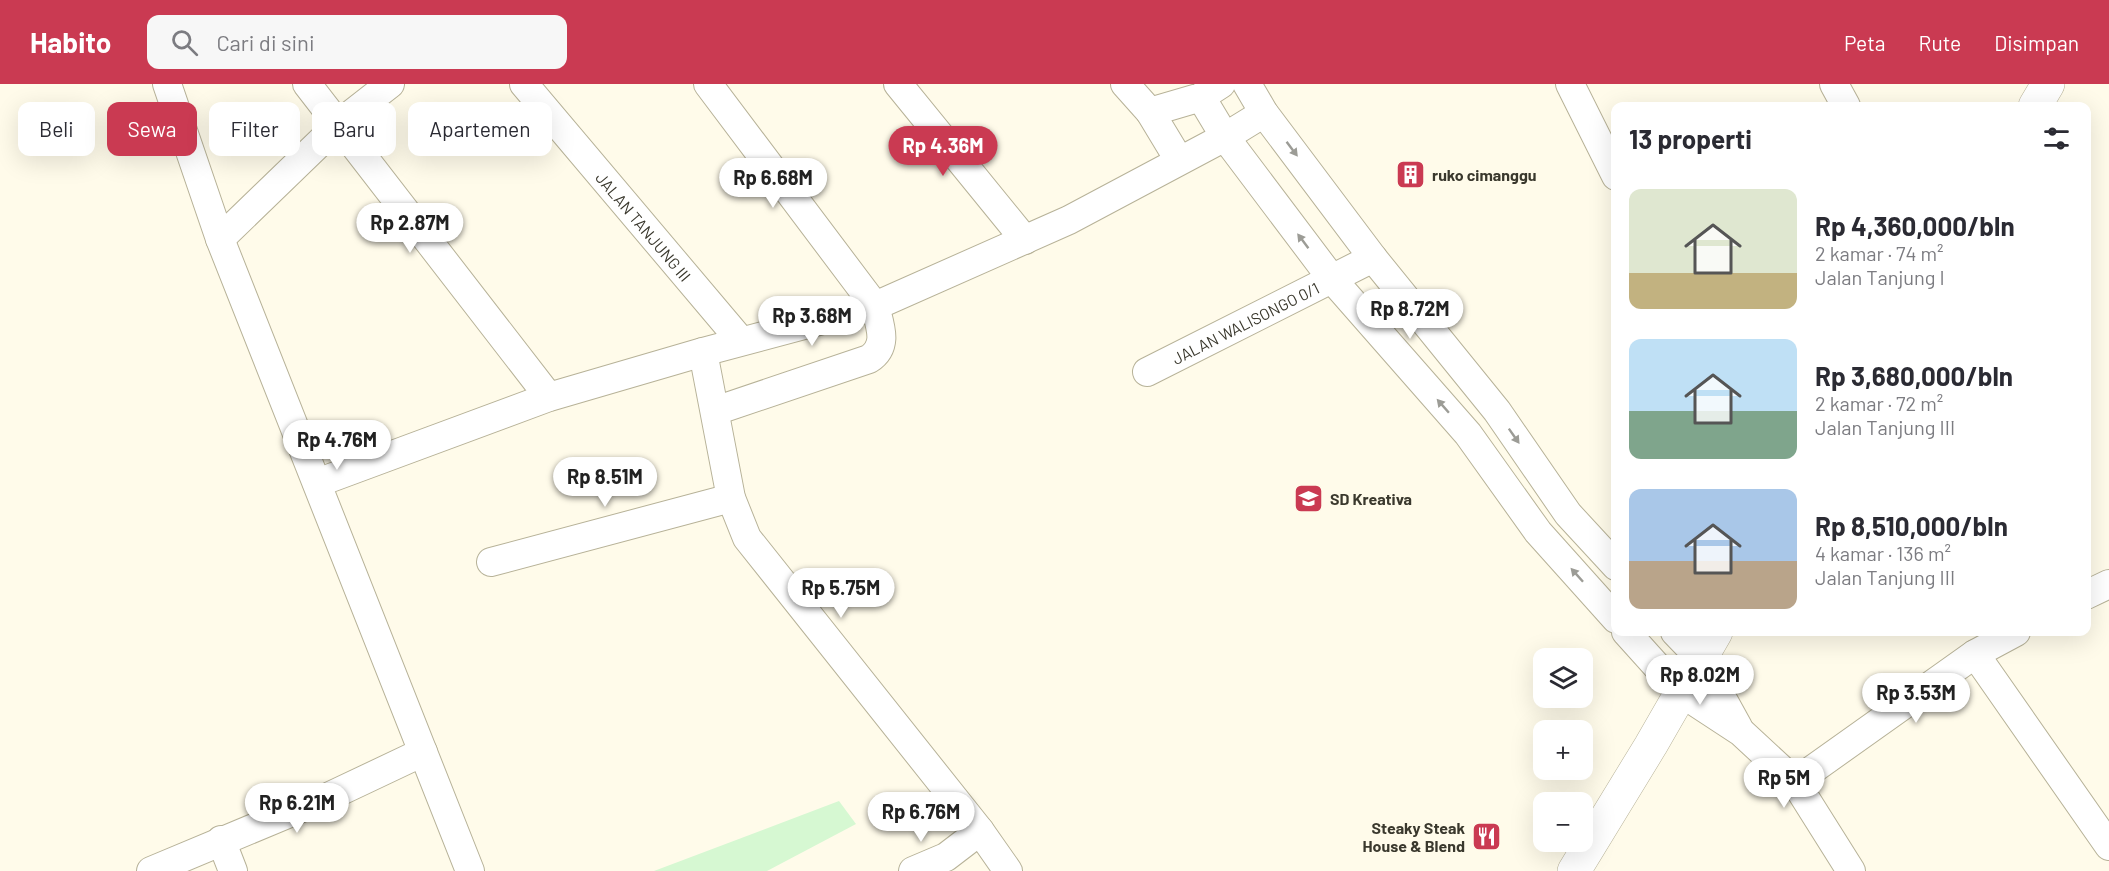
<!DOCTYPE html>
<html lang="id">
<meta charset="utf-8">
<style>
:root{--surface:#fff;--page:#f7f7f7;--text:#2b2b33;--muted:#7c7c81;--accent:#ca3a52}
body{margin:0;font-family:Barlow,sans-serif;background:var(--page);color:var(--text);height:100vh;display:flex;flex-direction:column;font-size:22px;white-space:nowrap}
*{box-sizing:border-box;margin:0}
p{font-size:20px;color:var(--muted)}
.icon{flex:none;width:33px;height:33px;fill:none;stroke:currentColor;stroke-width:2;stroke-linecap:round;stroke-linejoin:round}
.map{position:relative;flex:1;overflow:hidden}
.side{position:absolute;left:1611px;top:18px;width:480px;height:534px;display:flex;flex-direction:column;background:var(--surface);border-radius:12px;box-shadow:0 6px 24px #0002}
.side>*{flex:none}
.guide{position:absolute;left:18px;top:18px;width:570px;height:54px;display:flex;gap:12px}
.fabs{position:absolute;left:1533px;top:564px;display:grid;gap:12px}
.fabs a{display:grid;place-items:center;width:60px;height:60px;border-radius:12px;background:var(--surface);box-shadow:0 6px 24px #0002;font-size:30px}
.price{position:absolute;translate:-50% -51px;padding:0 14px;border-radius:21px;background:#fff;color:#222;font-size:20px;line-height:39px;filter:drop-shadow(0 2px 3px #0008)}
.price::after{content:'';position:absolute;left:50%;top:36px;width:18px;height:14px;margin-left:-9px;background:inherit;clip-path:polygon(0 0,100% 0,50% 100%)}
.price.on{background:var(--accent);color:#fff}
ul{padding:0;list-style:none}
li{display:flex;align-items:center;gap:18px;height:150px;padding:0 18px}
li span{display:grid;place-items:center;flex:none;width:168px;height:120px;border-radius:12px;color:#555}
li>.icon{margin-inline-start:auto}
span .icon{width:72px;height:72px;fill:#fffc;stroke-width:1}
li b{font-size:26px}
h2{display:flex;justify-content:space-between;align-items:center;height:72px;padding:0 18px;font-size:26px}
.chip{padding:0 21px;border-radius:12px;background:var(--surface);box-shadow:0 6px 24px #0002;font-size:21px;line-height:54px}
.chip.on{background:var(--accent);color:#fff}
header{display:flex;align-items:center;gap:36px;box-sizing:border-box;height:84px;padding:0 30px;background:var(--accent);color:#fff}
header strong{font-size:28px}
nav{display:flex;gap:33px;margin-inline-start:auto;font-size:21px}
.search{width:420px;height:54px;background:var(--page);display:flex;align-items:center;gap:15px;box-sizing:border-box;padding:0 21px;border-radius:12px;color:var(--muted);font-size:22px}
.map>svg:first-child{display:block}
.green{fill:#d6f8d2}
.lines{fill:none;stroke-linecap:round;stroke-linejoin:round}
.minor-casing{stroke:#b7b298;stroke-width:30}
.tertiary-casing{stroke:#b7b298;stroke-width:34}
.minor{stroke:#fff;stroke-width:28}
.tertiary{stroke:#fff;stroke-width:33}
.oneway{fill:#9c9c96}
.labels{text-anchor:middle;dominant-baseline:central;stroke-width:5;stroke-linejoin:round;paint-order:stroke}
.poi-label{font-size:16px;font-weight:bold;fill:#3a382d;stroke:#fffbea;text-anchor:start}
.street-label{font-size:16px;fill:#3a382d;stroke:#fffbea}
</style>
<header>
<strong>Habito</strong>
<div class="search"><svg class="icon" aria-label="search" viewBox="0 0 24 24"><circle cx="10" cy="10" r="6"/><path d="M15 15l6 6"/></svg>Cari di sini</div>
<nav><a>Peta</a><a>Rute</a><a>Disimpan</a></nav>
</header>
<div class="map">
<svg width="2109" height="787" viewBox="0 0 2109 787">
<rect width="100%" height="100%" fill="#fffbea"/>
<path class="green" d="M839 717 856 740 767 787H654Z"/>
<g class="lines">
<defs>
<g id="minor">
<path d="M167 0 220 155 470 787"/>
<path d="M307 0 549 313"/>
<path id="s1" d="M524 0 741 257"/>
<path d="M708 0 875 222C880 242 889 262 869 275L715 327"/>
<path d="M898 0 1025 156"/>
<path d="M1125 0 1150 28 1201 13 1221 0"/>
<path d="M1247 0 1264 29 1373 174 1497 327 1568 430 1616 482"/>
<path d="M1570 0 1616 92"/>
<path d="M1834 0 1846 22"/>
<path d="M1201 13 1225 53 1332 195 1468 350 1538 448 1616 535"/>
<path d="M1150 28 1179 76"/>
<path d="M220 155 340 39 390 0"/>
<path d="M703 268 731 414 747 454 980 747 1008 787"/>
<path id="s2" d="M1147 288 1373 174"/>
<path d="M317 399 549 313 703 268 875 222 1069 136 1225 53 1264 29"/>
<path d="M491 478 731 414"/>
<path d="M2086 511 2109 500"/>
<path d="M1626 548 1680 608 1741 648 1795 698 1851 787"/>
<path d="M1675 548 1700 574 1738 643"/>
<path d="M1975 570 2109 762"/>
<path d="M1795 698 1975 570 2016 548"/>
<path d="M221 756 233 787"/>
<path d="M151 787 328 713 423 668"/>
<path d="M913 787 946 773 980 747"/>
</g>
<path id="tertiary" d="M2035 22 2048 0
M1574 787 1651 661 1716 548"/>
</defs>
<use href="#minor" class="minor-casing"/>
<use href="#tertiary" class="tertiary-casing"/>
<use href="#minor" class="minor"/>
<use href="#tertiary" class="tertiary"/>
</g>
<defs><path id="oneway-solid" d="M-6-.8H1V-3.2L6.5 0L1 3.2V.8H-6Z" transform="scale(1.5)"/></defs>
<g class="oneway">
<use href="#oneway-solid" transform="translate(1292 65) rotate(53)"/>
<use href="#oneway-solid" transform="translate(1303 157) rotate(-127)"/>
<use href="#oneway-solid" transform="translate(1443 322) rotate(-131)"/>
<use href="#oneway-solid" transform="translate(1514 352) rotate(55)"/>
<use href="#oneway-solid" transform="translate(1577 491) rotate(-132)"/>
</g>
<defs>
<symbol id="building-square" viewBox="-11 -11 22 22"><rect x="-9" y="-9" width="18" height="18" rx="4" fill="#ca3a52" stroke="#fffbea"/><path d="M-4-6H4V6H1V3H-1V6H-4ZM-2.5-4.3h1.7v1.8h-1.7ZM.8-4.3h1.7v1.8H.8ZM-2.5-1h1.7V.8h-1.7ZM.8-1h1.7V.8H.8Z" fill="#fff"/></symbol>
<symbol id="school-square" viewBox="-11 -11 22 22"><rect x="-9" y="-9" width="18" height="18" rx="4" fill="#ca3a52" stroke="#fffbea"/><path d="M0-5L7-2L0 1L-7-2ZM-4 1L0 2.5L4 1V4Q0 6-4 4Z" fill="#fff"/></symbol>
<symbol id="restaurant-square" viewBox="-11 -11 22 22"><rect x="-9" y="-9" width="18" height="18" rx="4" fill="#ca3a52" stroke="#fffbea"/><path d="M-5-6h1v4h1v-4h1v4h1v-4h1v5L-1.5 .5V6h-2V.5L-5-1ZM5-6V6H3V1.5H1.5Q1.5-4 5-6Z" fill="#fff"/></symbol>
</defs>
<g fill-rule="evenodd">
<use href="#building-square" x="1394" y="74" width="33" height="33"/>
<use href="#school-square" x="1292" y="398" width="33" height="33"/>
<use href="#restaurant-square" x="1470" y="736" width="33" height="33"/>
</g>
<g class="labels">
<g class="poi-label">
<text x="1432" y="90">ruko cimanggu</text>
<text x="1330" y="414">SD Kreativa</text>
<text x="1465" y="743" text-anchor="end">Steaky Steak<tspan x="1465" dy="18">House &amp; Blend</tspan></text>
</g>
<g class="street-label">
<text stroke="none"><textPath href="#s1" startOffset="186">JALAN TANJUNG III</textPath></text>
<text stroke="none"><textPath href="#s2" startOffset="110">JALAN WALISONGO 0/1</textPath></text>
</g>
</g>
</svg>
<div class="fabs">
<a><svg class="icon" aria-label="layers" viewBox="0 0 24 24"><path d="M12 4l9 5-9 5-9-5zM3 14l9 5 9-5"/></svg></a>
<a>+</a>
<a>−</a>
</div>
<b class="price on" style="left:943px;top:93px">Rp 4.36M</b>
<b class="price" style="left:773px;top:125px">Rp 6.68M</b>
<b class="price" style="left:410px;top:170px">Rp 2.87M</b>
<b class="price" style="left:1410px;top:256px">Rp 8.72M</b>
<b class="price" style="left:812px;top:263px">Rp 3.68M</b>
<b class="price" style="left:337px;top:387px">Rp 4.76M</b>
<b class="price" style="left:605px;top:424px">Rp 8.51M</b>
<b class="price" style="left:841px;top:535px">Rp 5.75M</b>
<b class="price" style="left:1700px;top:622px">Rp 8.02M</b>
<b class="price" style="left:1916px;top:640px">Rp 3.53M</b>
<b class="price" style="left:1784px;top:725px">Rp 5M</b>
<b class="price" style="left:297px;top:750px">Rp 6.21M</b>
<b class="price" style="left:921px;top:759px">Rp 6.76M</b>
<div class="guide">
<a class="chip">Beli</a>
<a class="chip on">Sewa</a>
<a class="chip">Filter</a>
<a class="chip">Baru</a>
<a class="chip">Apartemen</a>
</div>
<section class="side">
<h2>13 properti<svg class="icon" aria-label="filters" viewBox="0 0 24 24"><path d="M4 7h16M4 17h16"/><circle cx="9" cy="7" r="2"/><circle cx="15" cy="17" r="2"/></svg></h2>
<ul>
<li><span style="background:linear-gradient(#dfe7d0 70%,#c2b280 0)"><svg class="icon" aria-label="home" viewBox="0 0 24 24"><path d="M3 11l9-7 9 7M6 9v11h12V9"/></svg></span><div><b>Rp 4,360,000/bln</b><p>2 kamar · 74 m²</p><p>Jalan Tanjung I</p></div></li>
<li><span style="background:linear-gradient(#bfe0f5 60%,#7fa58c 0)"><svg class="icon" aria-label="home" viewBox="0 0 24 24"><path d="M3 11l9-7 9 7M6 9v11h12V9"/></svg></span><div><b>Rp 3,680,000/bln</b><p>2 kamar · 72 m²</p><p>Jalan Tanjung III</p></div></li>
<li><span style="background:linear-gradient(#a9c7e8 60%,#b9a48a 0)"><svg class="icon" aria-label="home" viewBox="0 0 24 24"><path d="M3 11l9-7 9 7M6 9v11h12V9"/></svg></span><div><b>Rp 8,510,000/bln</b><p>4 kamar · 136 m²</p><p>Jalan Tanjung III</p></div></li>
</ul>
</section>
</div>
